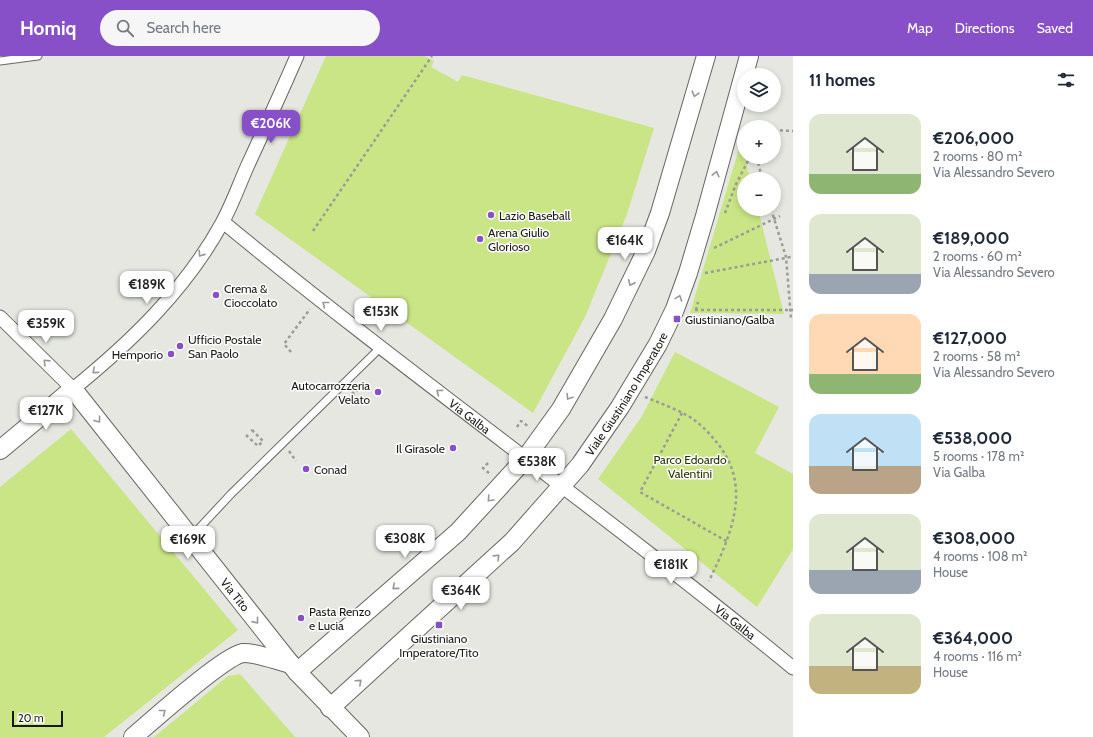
<!DOCTYPE html>
<meta charset="utf-8">
<style>
:root{--surface:#fff;--page:#f6f6f7;--text:#1f2937;--muted:#747a83;--accent:#8750c8}
body{margin:0;font-family:Cabin,sans-serif;background:var(--page);color:var(--text);height:100vh;display:flex;flex-direction:column;font-size:15px;white-space:nowrap}
*{box-sizing:border-box;margin:0}
p{font-size:13px;color:var(--muted)}
.icon{flex:none;width:22px;height:22px;fill:none;stroke:currentColor;stroke-width:2;stroke-linecap:round;stroke-linejoin:round}
.map{position:relative;flex:1;overflow:hidden}
.side{display:flex;flex-direction:column;background:var(--surface);width:300px}
.side>*{flex:none}
.tools{position:absolute;left:737px;top:12px;display:grid;gap:8px}
.tools a{display:grid;place-items:center;width:44px;height:44px;border-radius:50%;background:var(--surface);box-shadow:0 2px 6px #0003;font-size:20px}
.scale{position:absolute;left:12px;bottom:10px;width:51px;box-sizing:border-box;padding-left:4px;border:2px solid #181916;border-top:0;font-size:11px;line-height:14px;white-space:nowrap;color:#181916;-webkit-text-stroke:3px #fff;paint-order:stroke}
.price{position:absolute;translate:-50% -34px;padding:0 9px;border-radius:8px;background:#fff;color:#222;font-size:13px;line-height:26px;filter:drop-shadow(0 1px 2px #0008)}
.price::after{content:'';position:absolute;left:50%;top:24px;width:12px;height:9px;margin-left:-6px;background:inherit;clip-path:polygon(0 0,100% 0,50% 100%)}
.price.current{background:var(--accent);color:#fff}
ul{padding:0;list-style:none}
li{display:flex;align-items:center;gap:12px;height:100px;padding:0 16px}
li span{display:grid;place-items:center;flex:none;width:112px;height:80px;border-radius:12px;color:#555}
li>.icon{margin-inline-start:auto}
span .icon{width:48px;height:48px;fill:#fffc;stroke-width:1}
li b{font-size:17px}
h2{display:flex;justify-content:space-between;align-items:center;height:48px;padding:0 16px;font-size:17px}
header{display:flex;align-items:center;gap:24px;box-sizing:border-box;height:56px;padding:0 20px;background:var(--accent);color:#fff}
header strong{font-size:19px}
nav{display:flex;gap:22px;margin-inline-start:auto;font-size:14px}
.search{width:280px;height:36px;background:var(--page);display:flex;align-items:center;gap:10px;box-sizing:border-box;padding:0 14px;border-radius:22px;color:var(--muted);font-size:15px}
main{display:flex;flex:1;min-height:0}
.map>svg:first-child{display:block}
.green{fill:#cae585}
.lines{fill:none;stroke-linecap:round;stroke-linejoin:round}
.lane-casing{stroke:#656761;stroke-width:9}
.street-casing{stroke:#656761;stroke-width:15}
.secondary-casing{stroke:#656761;stroke-width:20}
.path{stroke:#9a9c96;stroke-width:2.5;stroke-dasharray:3 3;stroke-linecap:butt}
.lane{stroke:#fff;stroke-width:7}
.street{stroke:#fff;stroke-width:13}
.secondary{stroke:#fff;stroke-width:18}
.oneway{stroke:#979896}
.poi-dot{fill:#8750c8;stroke:#fff;stroke-width:1.5}
.labels{text-anchor:middle;dominant-baseline:central;stroke-width:3;stroke-linejoin:round;paint-order:stroke}
.poi-label{font-size:12px;fill:#181916;stroke:#fff;text-anchor:start}
.street-label{font-size:12px;fill:#181916;stroke:#fff}
.park-label{font-size:12px;fill:#273007;stroke:#fff}
</style>
<header>
<strong>Homiq</strong>
<div class="search"><svg class="icon" aria-label="search" viewBox="0 0 24 24"><circle cx="10" cy="10" r="6"/><path d="M15 15l6 6"/></svg>Search here</div>
<nav><a>Map</a><a>Directions</a><a>Saved</a></nav>
</header>
<main>
<div class="map">
<svg width="793" height="681" viewBox="0 0 793 681">
<rect width="100%" height="100%" fill="#e5e7e0"/>
<path class="green" d="M326 0H425L434 5 431 11 458 26 462 19 654 72 627 158 585 261 533 357 255 158Z
M741 86 750 123H744V153H758L784 258 690 257Z
M675 296 779 351 755 397 793 418V493L757 551 598 423 642 360Z
M71 373 238 574 104 681H0V431Z
M240 618 295 681H154L228 620Z"/>
<g class="lines">
<defs>
<path id="lane" d="M0 5 38 0
M191 481 231 438 380 292"/>
<g id="street">
<path id="s1" d="M223 166C409 319 607 459 793 612"/>
<path d="M0 261 73 333C131 286 186 233 222 167 232 149 239 129 247 111 264 74 281 37 297 0"/>
</g>
<g id="secondary">
<path id="s2" d="M0 394 73 333 297 616 360 681"/>
<path d="M297 616 458 476 525 403 561 353 613 263 646 195 660 157 706 0"/>
<path id="s3" d="M330 652 512 486 580 409 620 351 658 288 675 253 688 217 705 160 749 0"/>
<path d="M133 681C152 665 224 600 243 597 255 596 278 605 291 608"/>
</g>
</defs>
<use href="#lane" class="lane-casing"/>
<use href="#street" class="street-casing"/>
<use href="#secondary" class="secondary-casing"/>
<path class="path" d="M774 74 793 75
M757 101 762 123
M771 153 786 201 791 262
M725 157 736 128 750 101
M313 175 432 0
M714 192 780 160
M705 217 791 201
M695 254H793
M696 254 698 246
M291 296 284 288 310 253
M352 336 354 338 361 330 358 328
M645 341C660 347 676 353 690 361 701 368 710 378 718 388 753 432 730 481 709 525
M682 357 640 436 728 486
M517 371 521 365 529 371
M246 379 258 390 263 385 252 374 254 372
M289 395 296 405
M488 407 483 412 490 418"/>
<use href="#lane" class="lane"/>
<use href="#street" class="street"/>
<use href="#secondary" class="secondary"/>
</g>
<defs><path id="oneway-chevron" d="M-2-3.5L2.5 0L-2 3.5" fill="none" stroke-width="1.6" stroke-linecap="round" stroke-linejoin="round"/></defs>
<g class="oneway">
<use href="#oneway-chevron" transform="translate(695 38) rotate(106)"/>
<use href="#oneway-chevron" transform="translate(716 118) rotate(-76)"/>
<use href="#oneway-chevron" transform="translate(201 198) rotate(125)"/>
<use href="#oneway-chevron" transform="translate(631 227) rotate(115)"/>
<use href="#oneway-chevron" transform="translate(679 242) rotate(-70)"/>
<use href="#oneway-chevron" transform="translate(325 248) rotate(-141)"/>
<use href="#oneway-chevron" transform="translate(46 306) rotate(-136)"/>
<use href="#oneway-chevron" transform="translate(95 315) rotate(139)"/>
<use href="#oneway-chevron" transform="translate(439 336) rotate(-143)"/>
<use href="#oneway-chevron" transform="translate(569 341) rotate(122)"/>
<use href="#oneway-chevron" transform="translate(98 364) rotate(52)"/>
<use href="#oneway-chevron" transform="translate(490 443) rotate(133)"/>
<use href="#oneway-chevron" transform="translate(497 501) rotate(-44)"/>
<use href="#oneway-chevron" transform="translate(395 531) rotate(139)"/>
<use href="#oneway-chevron" transform="translate(256 565) rotate(51)"/>
<use href="#oneway-chevron" transform="translate(359 626) rotate(-42)"/>
<use href="#oneway-chevron" transform="translate(163 656) rotate(-39)"/>
</g>
<g class="poi-dot">
<circle cx="491" cy="159" r="4"/>
<circle cx="480" cy="183" r="4"/>
<circle cx="216" cy="239" r="4"/>
<rect x="673" y="259" width="8" height="8" rx="2"/>
<circle cx="180" cy="290" r="4"/>
<circle cx="171" cy="298" r="4"/>
<circle cx="378" cy="336" r="4"/>
<circle cx="453" cy="392" r="4"/>
<circle cx="306" cy="413" r="4"/>
<circle cx="301" cy="562" r="4"/>
<rect x="435" y="565" width="8" height="8" rx="2"/>
</g>
<g class="labels">
<g class="poi-label">
<text x="499" y="159">Lazio Baseball</text>
<text x="488" y="176">Arena Giulio<tspan x="488" dy="14">Glorioso</tspan></text>
<text x="224" y="232">Crema &amp;<tspan x="224" dy="14">Cioccolato</tspan></text>
<text x="685" y="263">Giustiniano/Galba</text>
<text x="188" y="283">Ufficio Postale<tspan x="188" dy="14">San Paolo</tspan></text>
<text x="163" y="298" text-anchor="end">Hemporio</text>
<text x="370" y="329" text-anchor="end">Autocarrozzeria<tspan x="370" dy="14">Velato</tspan></text>
<text x="445" y="392" text-anchor="end">Il Girasole</text>
<text x="314" y="413">Conad</text>
<text x="309" y="555">Pasta Renzo<tspan x="309" dy="14">e Lucia</tspan></text>
<text x="439" y="582" text-anchor="middle">Giustiniano<tspan x="439" dy="14">Imperatore/Tito</tspan></text>
</g>
<g class="street-label">
<text stroke="none"><textPath href="#s3" startOffset="434">Viale Giustiniano Imperatore</textPath></text>
<text stroke="none"><textPath href="#s1" startOffset="314">Via Galba</textPath></text>
<text stroke="none"><textPath href="#s2" startOffset="357">Via Tito</textPath></text>
<text stroke="none"><textPath href="#s1" startOffset="650">Via Galba</textPath></text>
</g>
<g class="park-label">
<text x="690" y="403">Parco Edoardo<tspan x="690" dy="14">Valentini</tspan></text>
</g>
</g>
</svg>
<div class="tools">
<a><svg class="icon" aria-label="layers" viewBox="0 0 24 24"><path d="M12 4l9 5-9 5-9-5zM3 14l9 5 9-5"/></svg></a>
<a>+</a>
<a>−</a>
</div>
<div class="scale">20 m</div>
<b class="price current" style="left:271px;top:88px">€206K</b>
<b class="price" style="left:625px;top:205px">€164K</b>
<b class="price" style="left:147px;top:249px">€189K</b>
<b class="price" style="left:381px;top:276px">€153K</b>
<b class="price" style="left:46px;top:288px">€359K</b>
<b class="price" style="left:46px;top:375px">€127K</b>
<b class="price" style="left:537px;top:426px">€538K</b>
<b class="price" style="left:405px;top:503px">€308K</b>
<b class="price" style="left:188px;top:504px">€169K</b>
<b class="price" style="left:671px;top:529px">€181K</b>
<b class="price" style="left:461px;top:555px">€364K</b>
</div>
<section class="side">
<h2>11 homes<svg class="icon" aria-label="filters" viewBox="0 0 24 24"><path d="M4 7h16M4 17h16"/><circle cx="9" cy="7" r="2"/><circle cx="15" cy="17" r="2"/></svg></h2>
<ul>
<li><span style="background:linear-gradient(#dfe7d0 75%,#8fb573 0)"><svg class="icon" aria-label="home" viewBox="0 0 24 24"><path d="M3 11l9-7 9 7M6 9v11h12V9"/></svg></span><div><b>€206,000</b><p>2 rooms · 80 m²</p><p>Via Alessandro Severo</p></div></li>
<li><span style="background:linear-gradient(#dfe7d0 75%,#9aa5b1 0)"><svg class="icon" aria-label="home" viewBox="0 0 24 24"><path d="M3 11l9-7 9 7M6 9v11h12V9"/></svg></span><div><b>€189,000</b><p>2 rooms · 60 m²</p><p>Via Alessandro Severo</p></div></li>
<li><span style="background:linear-gradient(#ffd9b3 75%,#8fb573 0)"><svg class="icon" aria-label="home" viewBox="0 0 24 24"><path d="M3 11l9-7 9 7M6 9v11h12V9"/></svg></span><div><b>€127,000</b><p>2 rooms · 58 m²</p><p>Via Alessandro Severo</p></div></li>
<li><span style="background:linear-gradient(#bfe0f5 65%,#b9a48a 0)"><svg class="icon" aria-label="home" viewBox="0 0 24 24"><path d="M3 11l9-7 9 7M6 9v11h12V9"/></svg></span><div><b>€538,000</b><p>5 rooms · 178 m²</p><p>Via Galba</p></div></li>
<li><span style="background:linear-gradient(#dfe7d0 70%,#9aa5b1 0)"><svg class="icon" aria-label="home" viewBox="0 0 24 24"><path d="M3 11l9-7 9 7M6 9v11h12V9"/></svg></span><div><b>€308,000</b><p>4 rooms · 108 m²</p><p>House</p></div></li>
<li><span style="background:linear-gradient(#dfe7d0 65%,#c2b280 0)"><svg class="icon" aria-label="home" viewBox="0 0 24 24"><path d="M3 11l9-7 9 7M6 9v11h12V9"/></svg></span><div><b>€364,000</b><p>4 rooms · 116 m²</p><p>House</p></div></li>
</ul>
</section>
</main>
